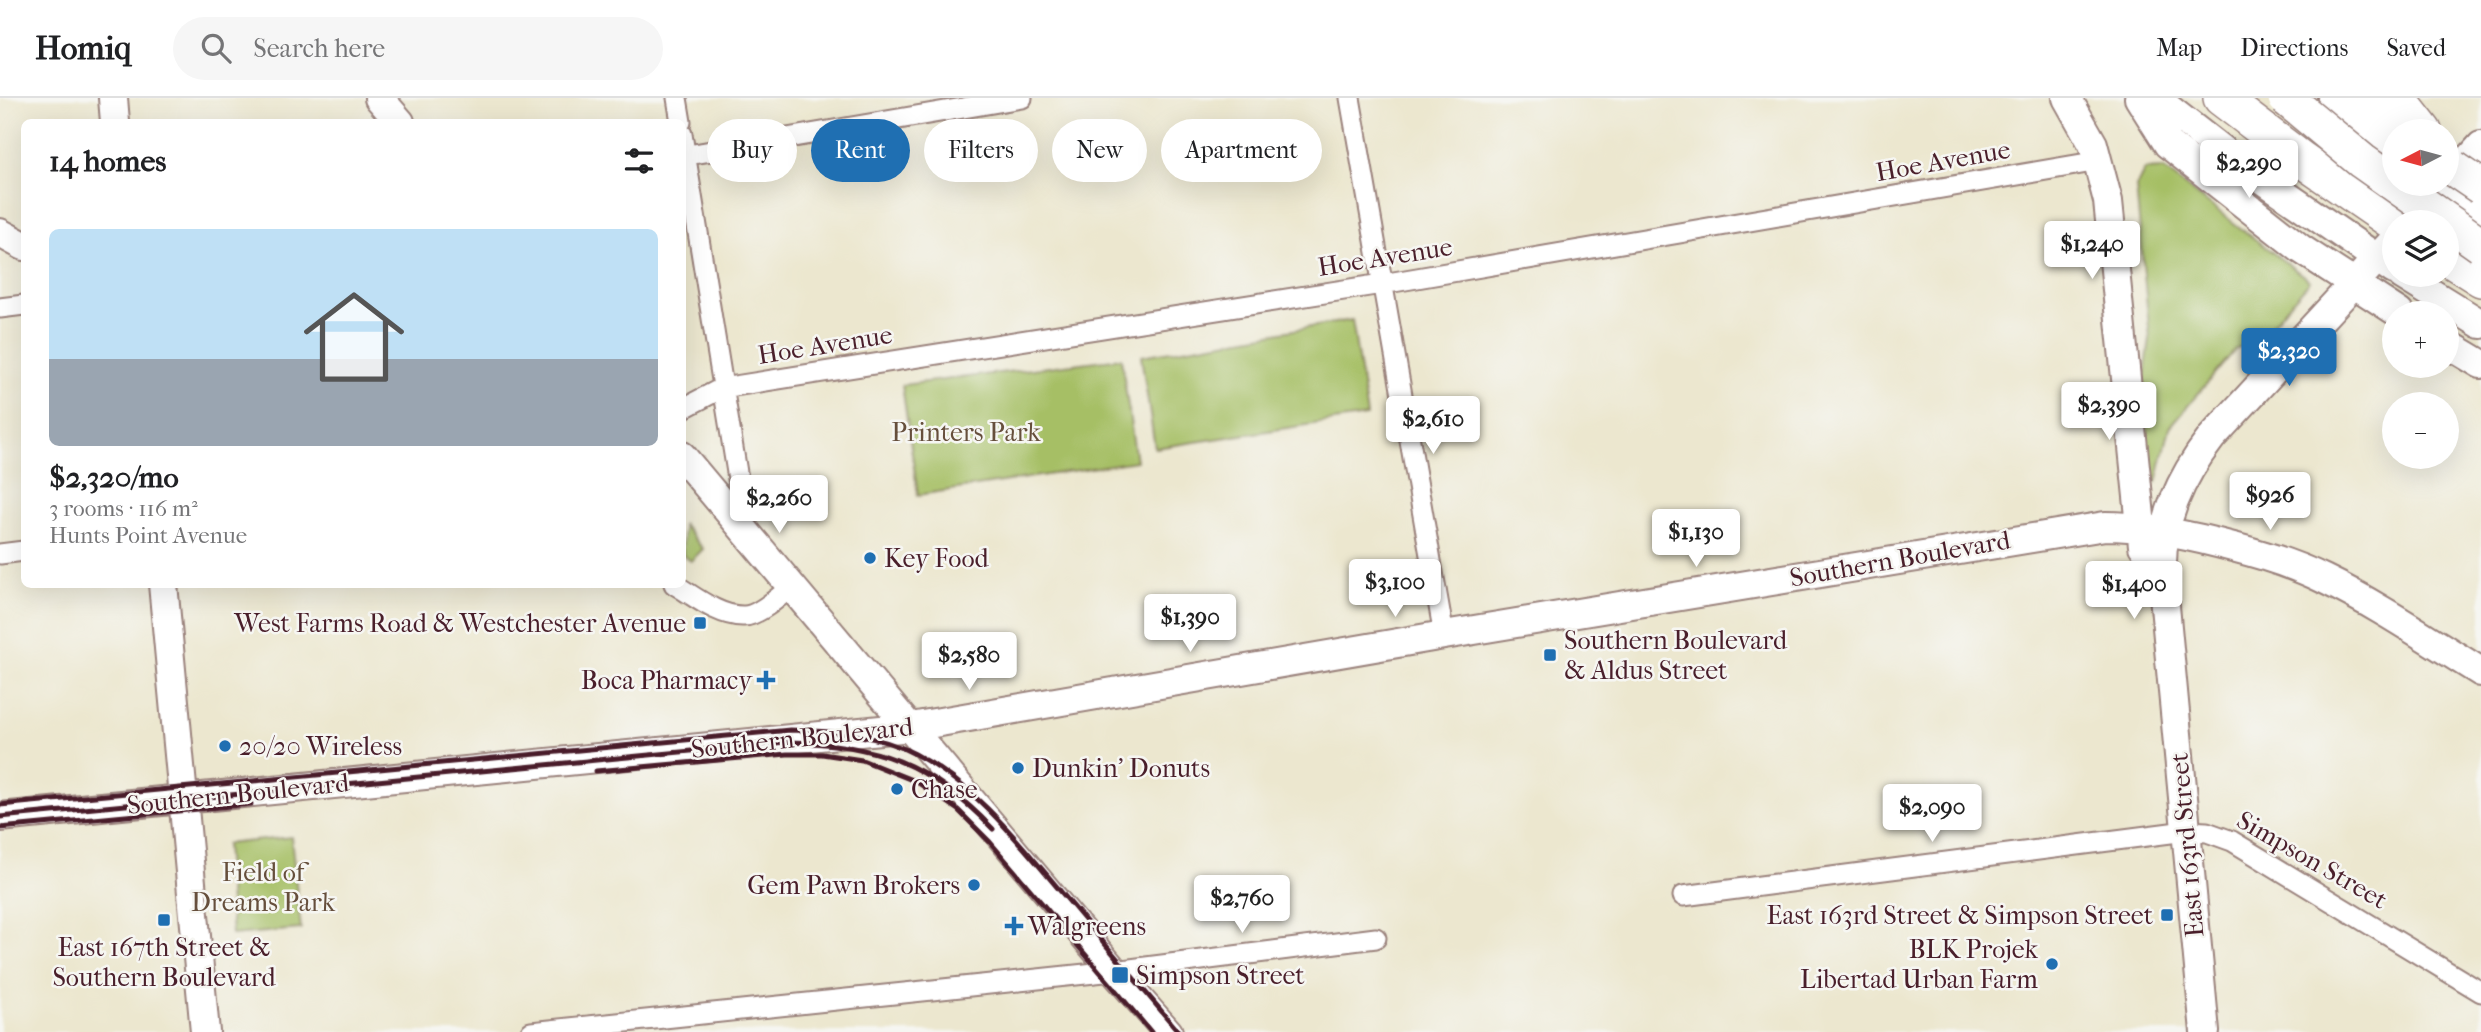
<!DOCTYPE html>
<meta charset="utf-8">
<style>
:root{--surface:#fff;--page:#f6f6f6;--text:#202124;--muted:#757577;--line:#e0e0e0;--accent:#1f6fb2}
body{margin:0;font-family:"IM FELL French Canon",serif;background:var(--page);color:var(--text);height:100vh;display:flex;flex-direction:column;font-size:26px;white-space:nowrap}
*{box-sizing:border-box;margin:0}
p{font-size:23px;color:var(--muted)}
.icon{flex:none;width:38px;height:38px;fill:none;stroke:currentColor;stroke-width:2;stroke-linecap:round;stroke-linejoin:round}
.map{position:relative;flex:1;overflow:hidden}
.details{position:absolute;left:21px;top:21px;width:665px;height:469px;display:flex;flex-direction:column;background:var(--surface);border-radius:10px;box-shadow:0 7px 28px #0002}
.details>*{flex:none}
.guide{position:absolute;left:707px;top:21px;width:665px;height:63px;display:flex;gap:14px}
.needle{width:46px;rotate:264deg}
.tools{position:absolute;left:2382px;top:21px;display:grid;gap:14px}
.tools a{display:grid;place-items:center;width:77px;height:77px;border-radius:50%;background:var(--surface);box-shadow:0 7px 28px #0002;font-size:35px}
.price{position:absolute;translate:-50% -60px;padding:0 16px;border-radius:7px;background:#fff;color:#222;font-size:23px;line-height:46px;filter:drop-shadow(0 2px 4px #0008)}
.price::after{content:'';position:absolute;left:50%;top:42px;width:21px;height:16px;margin-left:-10px;background:inherit;clip-path:polygon(0 0,100% 0,50% 100%)}
.price.active{background:var(--accent);color:#fff}
ul{padding:0;list-style:none}
li{display:grid;align-content:center;gap:14px;height:371px;padding:0 28px}
li span{display:grid;place-items:center;height:217px;border-radius:10px;color:#555}
li>.icon{margin-inline-start:auto}
span .icon{width:126px;height:126px;fill:#fffc;stroke-width:1}
li b{font-size:30px}
h2{display:flex;justify-content:space-between;align-items:center;height:84px;padding:0 28px;font-size:30px}
.chip{padding:0 24px;border-radius:32px;background:var(--surface);box-shadow:0 7px 28px #0002;font-size:24px;line-height:63px}
.chip.active{background:var(--accent);color:#fff}
header{display:flex;align-items:center;gap:42px;box-sizing:border-box;height:98px;padding:0 35px;background:var(--surface);border-bottom:2px solid var(--line)}
header strong{font-size:33px}
nav{display:flex;gap:38px;margin-inline-start:auto;font-size:24px}
.search{width:490px;height:63px;background:var(--page);display:flex;align-items:center;gap:18px;box-sizing:border-box;padding:0 24px;border-radius:38px;color:var(--muted);font-size:26px}
.map>svg:first-child{display:block}
.green{fill:#a6bf65;stroke:#786f48;stroke-width:2}
.lines{fill:none;stroke-linecap:round;stroke-linejoin:round}
.street-casing{stroke:#9b837d;stroke-width:23}
.secondary-casing{stroke:#9b837d;stroke-width:32}
.highway-casing{stroke:#9b837d;stroke-width:38}
.street{stroke:#fff;stroke-width:19}
.secondary{stroke:#fff;stroke-width:28}
.highway{stroke:#fff;stroke-width:35}
.rail{stroke:#4a1f2b;stroke-width:5}
.highway-bridge-casing{stroke:#9b837d;stroke-width:38;stroke-linecap:butt}
.highway-bridge{stroke:#fff;stroke-width:35}
.poi-dot{fill:#1f6fb2;stroke:#f6f6f2;stroke-width:2.5}
.labels{text-anchor:middle;dominant-baseline:central;stroke-width:5;stroke-linejoin:round;paint-order:stroke}
.street-label{font-size:26px;fill:#4a1f2b;stroke:#f6f6f2}
.park-label{font-size:26px;fill:#664f3c;stroke:#f6f6f2}
.poi-label{font-size:26px;fill:#4a1f2b;stroke:#f6f6f2;text-anchor:start}
</style>
<header>
<strong>Homiq</strong>
<div class="search"><svg class="icon" aria-label="search" viewBox="0 0 24 24"><circle cx="10" cy="10" r="6"/><path d="M15 15l6 6"/></svg>Search here</div>
<nav><a>Map</a><a>Directions</a><a>Saved</a></nav>
</header>
<div class="map">
<svg width="2481" height="934" viewBox="0 0 2481 934">
<rect width="100%" height="100%" fill="#f6f6f2"/>
<filter id="ink" filterUnits="userSpaceOnUse"><feTurbulence type="fractalNoise" baseFrequency=".0143" numOctaves="2"/><feDisplacementMap in="SourceGraphic" scale="14" xChannelSelector="R" yChannelSelector="G"/><feConvolveMatrix kernelMatrix="1 2 1 2 8 2 1 2 1" color-interpolation-filters="sRGB"/></filter>
<filter id="wash" filterUnits="userSpaceOnUse"><feTurbulence type="fractalNoise" baseFrequency=".00686" numOctaves="4" result="noise"/><feDisplacementMap in="SourceGraphic" scale="28" xChannelSelector="R" yChannelSelector="G"/><feGaussianBlur stdDeviation="1.57" result="paint"/><feColorMatrix in="noise" values="0 0 0 0 0 0 0 0 0 0 0 0 0 0 0 0 0 1.4 0 .05"/><feComposite in="paint" operator="in"/></filter>
<g filter="url(#wash)">
<rect width="100%" height="100%" fill="#ece7cf"/>
<path class="green" d="M2163 71 2310 183 2263 236 2235 252 2170 329 2157 384 2144 381 2137 331 2147 305 2144 283 2150 241 2136 89 2145 72Z
M1352 222 1367 318 1155 350 1141 258Z
M1121 260 1136 363 918 397 902 287Z
M683 427 703 451 691 463 683 457Z
M291 739 301 831 232 837 226 746Z"/>
</g>
<g filter="url(#ink)">
<g class="lines">
<defs>
<path id="street" d="M677 0 681 24
M1350 0 1444 537
M682 36 747 436
M682 58 1022 0
M0 210 24 207
M682 311 722 290 1382 186 2099 63
M0 456 24 453
M674 486C694 498 719 519 744 518 758 518 780 498 791 489
M1683 798 2186 733 2207 734 2232 743 2481 894
M531 934 1114 873 1376 840"/>
<path id="secondary" d="M113 0 115 24
M379 0 400 24
M2067 0 2093 46 2108 103 2143 448
M2139 0 2168 46 2301 151 2399 215
M2155 0 2232 60 2394 172
M2332 0 2394 55
M2435 86 2481 115
M2413 124 2481 48
M0 135 24 148
M2402 177 2481 226
M2446 245 2481 266
M682 358 1114 873 1168 934
M163 486 205 934
M0 719 911 629 1444 537 2105 428C2138 428 2169 434 2201 441 2243 451 2285 462 2324 481 2378 507 2429 542 2481 574
M2205 934 2162 476C2160 423 2180 380 2212 339L2394 142"/>
<path id="highway" d="M2221 0 2301 61 2394 125
M2352 0 2399 33
M2398 0 2424 33
M2446 159 2481 181"/>
</defs>
<use href="#street" class="street-casing"/>
<use href="#secondary" class="secondary-casing"/>
<use href="#highway" class="highway-casing"/>
<use href="#street" class="street"/>
<use href="#secondary" class="secondary"/>
<use href="#highway" class="highway"/>
<path class="rail" d="M596 673 787 656H822L862 662 917 684 958 712 990 744 1151 934
M0 707 790 632C831 633 878 636 915 656 976 688 1018 743 1062 795 1101 841 1140 888 1179 934
M0 719 786 644C876 645 930 665 993 731
M0 730 251 706"/>
<defs>
<path id="highway-bridge" d="M2286 0 2362 63 2481 147
M2453 70 2481 89"/>
</defs>
<use href="#highway-bridge" class="highway-bridge-casing"/>
<use href="#highway-bridge" class="highway-bridge"/>
</g>
</g>
<g class="poi-dot">
<circle cx="870" cy="460" r="7"/>
<rect x="693" y="518" width="14" height="14" rx="3.5"/>
<rect x="1543" y="550" width="14" height="14" rx="3.5"/>
<path d="M762.5 571.5h7v7h7v7h-7v7h-7v-7h-7v-7h7z"/>
<circle cx="225" cy="648" r="7"/>
<circle cx="1018" cy="670" r="7"/>
<circle cx="897" cy="691" r="7"/>
<circle cx="974" cy="787" r="7"/>
<rect x="2160" y="810" width="14" height="14" rx="3.5"/>
<rect x="157" y="815" width="14" height="14" rx="3.5"/>
<path d="M1010.5 817.5h7v7h7v7h-7v7h-7v-7h-7v-7h7z"/>
<circle cx="2052" cy="866" r="7"/>
<rect x="1111" y="868" width="18" height="18" rx="3.5"/>
</g>
<g class="labels">
<g class="street-label">
<text transform="translate(1943 63) rotate(-10)">Hoe Avenue</text>
<text transform="translate(1385 159) rotate(-9)">Hoe Avenue</text>
<text transform="translate(825 247) rotate(-9)">Hoe Avenue</text>
<text transform="translate(1900 461) rotate(-10)">Southern Boulevard</text>
<text transform="translate(802 640) rotate(-6)">Southern Boulevard</text>
<text transform="translate(238 696) rotate(-6)">Southern Boulevard</text>
<text transform="translate(2187 747) rotate(-95)">East 163rd Street</text>
<text transform="translate(2312 762) rotate(30)">Simpson Street</text>
</g>
<g class="park-label">
<text x="966" y="334">Printers Park</text>
<text x="263" y="774">Field of<tspan x="263" dy="30">Dreams Park</tspan></text>
</g>
<g class="poi-label">
<text x="884" y="460">Key Food</text>
<text x="686" y="525" text-anchor="end">West Farms Road &amp; Westchester Avenue</text>
<text x="1564" y="542">Southern Boulevard<tspan x="1564" dy="30">&amp; Aldus Street</tspan></text>
<text x="752" y="582" text-anchor="end">Boca Pharmacy</text>
<text x="239" y="648">20/20 Wireless</text>
<text x="1032" y="670">Dunkin' Donuts</text>
<text x="911" y="691">Chase</text>
<text x="960" y="787" text-anchor="end">Gem Pawn Brokers</text>
<text x="2153" y="817" text-anchor="end">East 163rd Street &amp; Simpson Street</text>
<text x="1028" y="828">Walgreens</text>
<text x="164" y="849" text-anchor="middle">East 167th Street &amp;<tspan x="164" dy="30">Southern Boulevard</tspan></text>
<text x="2038" y="851" text-anchor="end">BLK Projek<tspan x="2038" dy="30">Libertad Urban Farm</tspan></text>
<text x="1136" y="877">Simpson Street</text>
</g>
</g>
</svg>
<div class="tools">
<a><svg class="needle" viewBox="-14 -14 28 28"><path d="M0-13l5 13h-10z" fill="#e53935"/><path d="M0 13l5-13h-10z" fill="#757577"/></svg></a>
<a><svg class="icon" aria-label="layers" viewBox="0 0 24 24"><path d="M12 4l9 5-9 5-9-5zM3 14l9 5 9-5"/></svg></a>
<a>+</a>
<a>−</a>
</div>
<b class="price" style="left:2249px;top:102px">$2,290</b>
<b class="price" style="left:2092px;top:183px">$1,240</b>
<b class="price active" style="left:2289px;top:290px">$2,320</b>
<b class="price" style="left:2109px;top:344px">$2,390</b>
<b class="price" style="left:1433px;top:358px">$2,610</b>
<b class="price" style="left:2270px;top:434px">$926</b>
<b class="price" style="left:779px;top:437px">$2,260</b>
<b class="price" style="left:1696px;top:471px">$1,130</b>
<b class="price" style="left:1395px;top:521px">$3,100</b>
<b class="price" style="left:2134px;top:523px">$1,400</b>
<b class="price" style="left:1190px;top:556px">$1,390</b>
<b class="price" style="left:969px;top:594px">$2,580</b>
<b class="price" style="left:1932px;top:746px">$2,090</b>
<b class="price" style="left:1242px;top:837px">$2,760</b>
<div class="guide">
<a class="chip">Buy</a>
<a class="chip active">Rent</a>
<a class="chip">Filters</a>
<a class="chip">New</a>
<a class="chip">Apartment</a>
</div>
<section class="details">
<h2>14 homes<svg class="icon" aria-label="filters" viewBox="0 0 24 24"><path d="M4 7h16M4 17h16"/><circle cx="9" cy="7" r="2"/><circle cx="15" cy="17" r="2"/></svg></h2>
<ul>
<li><span style="background:linear-gradient(#bfe0f5 60%,#9aa5b1 0)"><svg class="icon" aria-label="home" viewBox="0 0 24 24"><path d="M3 11l9-7 9 7M6 9v11h12V9"/></svg></span><div><b>$2,320/mo</b><p>3 rooms · 116 m²</p><p>Hunts Point Avenue</p></div></li>
</ul>
</section>
</div>
